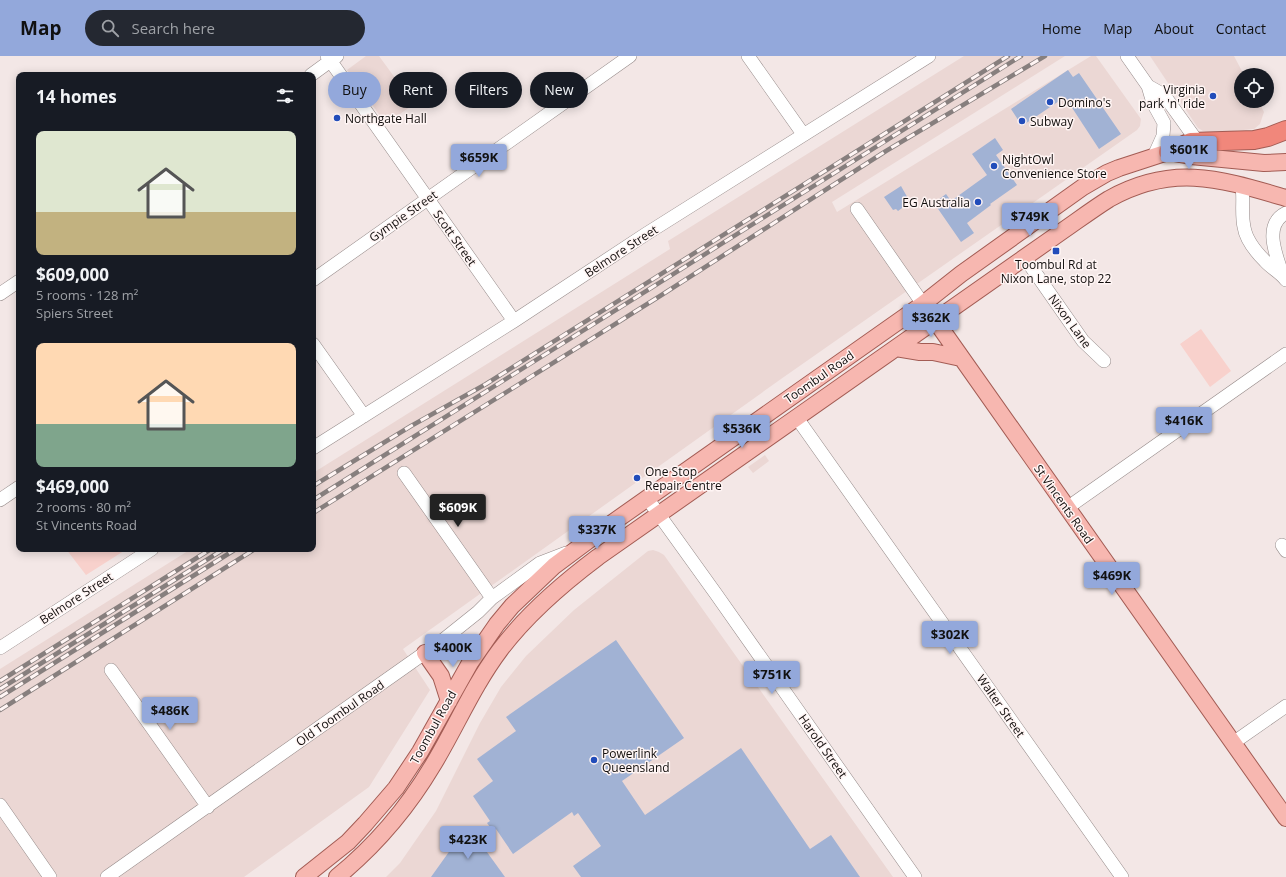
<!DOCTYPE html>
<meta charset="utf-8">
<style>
:root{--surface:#171b24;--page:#242831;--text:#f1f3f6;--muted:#9ea1a6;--accent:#93a8db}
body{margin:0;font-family:"Open Sans",sans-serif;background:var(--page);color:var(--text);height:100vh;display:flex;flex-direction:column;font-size:15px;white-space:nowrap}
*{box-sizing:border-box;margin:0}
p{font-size:13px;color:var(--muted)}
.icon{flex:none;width:22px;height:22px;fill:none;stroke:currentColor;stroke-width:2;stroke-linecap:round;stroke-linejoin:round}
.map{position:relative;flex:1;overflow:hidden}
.panel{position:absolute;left:16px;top:16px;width:300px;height:480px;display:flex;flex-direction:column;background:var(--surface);border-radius:8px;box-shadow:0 2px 10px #0003}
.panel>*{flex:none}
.hud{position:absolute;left:328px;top:16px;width:380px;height:36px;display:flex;gap:8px}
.controls{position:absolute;left:1234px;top:12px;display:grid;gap:8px}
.controls a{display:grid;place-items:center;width:40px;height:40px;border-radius:50%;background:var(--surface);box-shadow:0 2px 10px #0003;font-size:20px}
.price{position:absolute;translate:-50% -34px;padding:0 9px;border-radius:4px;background:var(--accent);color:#111;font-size:13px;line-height:26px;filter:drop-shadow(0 1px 2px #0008)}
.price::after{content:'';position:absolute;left:50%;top:24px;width:12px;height:9px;margin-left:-6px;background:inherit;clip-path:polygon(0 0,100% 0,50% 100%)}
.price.active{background:#222;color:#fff}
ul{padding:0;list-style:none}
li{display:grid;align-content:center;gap:8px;height:212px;padding:0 20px}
li span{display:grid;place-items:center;height:124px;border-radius:8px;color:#555}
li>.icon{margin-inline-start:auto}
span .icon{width:72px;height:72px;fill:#fffc;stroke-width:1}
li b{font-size:17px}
h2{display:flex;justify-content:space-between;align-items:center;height:48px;padding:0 20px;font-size:17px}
.tag{padding:0 14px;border-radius:18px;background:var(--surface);box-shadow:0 2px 10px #0003;font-size:14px;line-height:36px}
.tag.active{background:var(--accent);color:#111}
header{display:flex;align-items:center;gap:24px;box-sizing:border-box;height:56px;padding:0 20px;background:var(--accent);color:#111}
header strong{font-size:19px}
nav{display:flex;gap:22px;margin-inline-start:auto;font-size:14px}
.search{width:280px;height:36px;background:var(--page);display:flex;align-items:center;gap:10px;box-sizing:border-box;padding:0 14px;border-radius:22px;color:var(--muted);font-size:15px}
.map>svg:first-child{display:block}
.built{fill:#ebd7d4}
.green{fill:#f8d1cc}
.building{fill:#a1b2d4}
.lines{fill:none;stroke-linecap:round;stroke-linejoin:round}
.minor-casing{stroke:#958a89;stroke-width:14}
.major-casing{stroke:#a35c54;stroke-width:18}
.highway-casing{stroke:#a35c54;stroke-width:20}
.minor{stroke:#fff;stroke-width:13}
.major{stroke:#f7b7b0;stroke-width:16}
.highway{stroke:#f1877b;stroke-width:18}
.rail-casing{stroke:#877f7e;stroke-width:4.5}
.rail{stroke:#fff5f4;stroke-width:3;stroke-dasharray:9;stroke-linecap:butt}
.poi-dot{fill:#214cba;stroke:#fff5f4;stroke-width:1.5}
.labels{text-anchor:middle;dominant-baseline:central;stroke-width:3;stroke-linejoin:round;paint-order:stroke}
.poi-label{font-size:12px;fill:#110d0c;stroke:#fff5f4;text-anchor:start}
.street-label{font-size:12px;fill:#110d0c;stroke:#fff5f4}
</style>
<header>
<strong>Map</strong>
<div class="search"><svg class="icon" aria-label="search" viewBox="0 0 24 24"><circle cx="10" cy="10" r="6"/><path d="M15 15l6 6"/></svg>Search here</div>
<nav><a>Home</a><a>Map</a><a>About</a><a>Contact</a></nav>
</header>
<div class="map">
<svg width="1286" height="821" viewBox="0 0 1286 821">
<rect width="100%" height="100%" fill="#f3e7e6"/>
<path class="built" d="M366 0H379L414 48 386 68 347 14Z
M964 0H1065L832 146 837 156 1091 0H1096L1141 63 1140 70 1137 74 781 323 403 593 430 634 369 731 244 821H0V613L191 493H313V417L670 193 668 185Z
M1150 0H1234L1244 19H1241V45H1258L1264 56 1260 68 1254 73 1210 77 1203 75 1198 72Z
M765 399 769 405 753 417 748 411Z
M653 494 659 496 664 499 893 821H386L400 807 436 755 480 667 501 631 526 600 574 554 648 495Z"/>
<path class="green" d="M1201 273 1231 315 1210 331 1180 288Z
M66 493H127L86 519Z"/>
<path class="building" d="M1068 14 1073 21 1079 17 1121 78 1099 93 1065 41 1022 70 1011 53Z
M995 82 1003 94 996 99 1017 129 990 148 991 149 967 167 974 177 961 186 934 147 946 138 951 145 987 119 972 98Z
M901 130 910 146 898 155 896 153 893 154 884 141Z
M616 584 684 682 622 725 645 759 741 692 810 793 831 779 860 821H581L573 810 601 790 578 757 574 760 572 756 513 798 496 773 493 775 487 767 490 765 473 740 493 725 477 703 516 675 506 661Z
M466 772 481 784 479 785 505 821H431Z"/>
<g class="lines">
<defs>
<path id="minor" d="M327 0 514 265
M748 0 803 78
M1127 0 1148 30 1153 47 1164 67 1163 80 1154 100
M311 19 337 0
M1148 30 1164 39 1197 85
M1242 130C1244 144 1241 157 1244 171 1246 184 1256 196 1265 205 1271 212 1280 216 1286 224
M857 153 923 248
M1025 202 1083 285 1104 305
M1283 220C1277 201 1262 169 1286 157
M313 224 630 0
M0 238 19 225
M313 288 364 360
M797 362 1122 821
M313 392 514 265 646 178 929 0
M404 417 492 542
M647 442 716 538 915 821
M0 444 19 431
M1067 452 1286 298
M1282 489 1286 495
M0 592 152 493
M111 614 208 751
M1233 687 1286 650
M0 749 50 821
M107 821 443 584 478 556 492 542 540 507 566 497"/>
<path id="major" d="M930 257 1286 762
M896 292 920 296H933L961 302
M425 597 441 620 449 645
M304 821 348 786 365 768 396 732 420 696 470 607 497 568 512 550 554 510 605 472 923 248 961 218 1083 131 1107 117 1119 112 1168 96 1191 100 1264 107 1286 106
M337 821C375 790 408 751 433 709 456 671 473 630 500 594 527 558 562 528 598 501L1061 176C1077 165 1093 153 1109 143 1173 107 1221 123 1286 142"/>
<path id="highway" d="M1168 96 1191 86 1254 84 1268 81 1286 74"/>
</defs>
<use href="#minor" class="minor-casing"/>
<use href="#major" class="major-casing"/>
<use href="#highway" class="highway-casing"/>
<use href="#minor" class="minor"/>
<use href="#major" class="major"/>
<use href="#highway" class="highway"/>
<defs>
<path id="rail" d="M313 430 411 370 486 328 1008 0
M313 444 1021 0
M313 457 660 240 886 95 1045 0
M0 625 211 493
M0 633 224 493
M0 641 236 493
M0 654 255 493"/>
</defs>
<use href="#rail" class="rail-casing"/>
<use href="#rail" class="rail"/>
</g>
<g class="poi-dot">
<circle cx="1213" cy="40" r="4"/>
<circle cx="1050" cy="46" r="4"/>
<circle cx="337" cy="62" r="4"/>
<circle cx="1022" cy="65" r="4"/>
<circle cx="994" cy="110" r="4"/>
<circle cx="978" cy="146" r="4"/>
<rect x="1052" y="191" width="8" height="8" rx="2"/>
<circle cx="637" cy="422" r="4"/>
<circle cx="594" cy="704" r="4"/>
</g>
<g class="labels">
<g class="poi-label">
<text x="1205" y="33" text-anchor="end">Virginia<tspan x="1205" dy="14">park 'n' ride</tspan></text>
<text x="1058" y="46">Domino's</text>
<text x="345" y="62">Northgate Hall</text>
<text x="1030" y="65">Subway</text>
<text x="1002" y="103">NightOwl<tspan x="1002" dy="14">Convenience Store</tspan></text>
<text x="970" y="146" text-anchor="end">EG Australia</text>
<text x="1056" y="208" text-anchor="middle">Toombul Rd at<tspan x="1056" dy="14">Nixon Lane, stop 22</tspan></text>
<text x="645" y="415">One Stop<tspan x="645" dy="14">Repair Centre</tspan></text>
<text x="602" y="697">Powerlink<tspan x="602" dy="14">Queensland</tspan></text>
</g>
<g class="street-label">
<text transform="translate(403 160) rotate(-35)">Gympie Street</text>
<text transform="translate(455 182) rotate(55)">Scott Street</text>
<text transform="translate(621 195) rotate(-33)">Belmore Street</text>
<text transform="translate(1070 265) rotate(54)">Nixon Lane</text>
<text transform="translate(819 321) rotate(-35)">Toombul Road</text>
<text transform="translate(1064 448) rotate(55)">St Vincents Road</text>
<text transform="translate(76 542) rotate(-33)">Belmore Street</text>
<text transform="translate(1001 650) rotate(55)">Walter Street</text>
<text transform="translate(340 657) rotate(-35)">Old Toombul Road</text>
<text transform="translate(433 671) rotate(-61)">Toombul Road</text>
<text transform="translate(823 690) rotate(55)">Harold Street</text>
</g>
</g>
</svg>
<div class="controls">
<a><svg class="icon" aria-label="locate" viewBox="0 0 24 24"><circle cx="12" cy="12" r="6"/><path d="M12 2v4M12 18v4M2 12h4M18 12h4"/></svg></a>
</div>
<b class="price" style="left:1189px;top:114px">$601K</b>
<b class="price" style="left:479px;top:122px">$659K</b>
<b class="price" style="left:1030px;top:181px">$749K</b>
<b class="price" style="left:931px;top:282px">$362K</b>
<b class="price" style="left:1184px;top:385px">$416K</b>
<b class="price" style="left:742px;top:393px">$536K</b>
<b class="price active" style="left:458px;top:472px">$609K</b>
<b class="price" style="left:597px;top:494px">$337K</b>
<b class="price" style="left:1112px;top:540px">$469K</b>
<b class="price" style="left:950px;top:599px">$302K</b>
<b class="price" style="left:453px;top:612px">$400K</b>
<b class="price" style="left:772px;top:639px">$751K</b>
<b class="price" style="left:170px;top:675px">$486K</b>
<b class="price" style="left:468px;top:804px">$423K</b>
<div class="hud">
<a class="tag active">Buy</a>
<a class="tag">Rent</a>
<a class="tag">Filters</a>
<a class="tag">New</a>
</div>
<section class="panel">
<h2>14 homes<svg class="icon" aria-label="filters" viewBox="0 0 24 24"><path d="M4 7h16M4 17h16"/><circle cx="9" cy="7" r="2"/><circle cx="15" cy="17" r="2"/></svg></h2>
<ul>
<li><span style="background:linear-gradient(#dfe7d0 65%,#c2b280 0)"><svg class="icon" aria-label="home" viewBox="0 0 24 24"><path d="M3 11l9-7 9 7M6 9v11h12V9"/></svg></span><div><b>$609,000</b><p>5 rooms · 128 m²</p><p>Spiers Street</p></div></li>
<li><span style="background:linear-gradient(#ffd9b3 65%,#7fa58c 0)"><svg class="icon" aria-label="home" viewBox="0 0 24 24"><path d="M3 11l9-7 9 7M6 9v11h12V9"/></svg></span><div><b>$469,000</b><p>2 rooms · 80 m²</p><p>St Vincents Road</p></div></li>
</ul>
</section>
</div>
